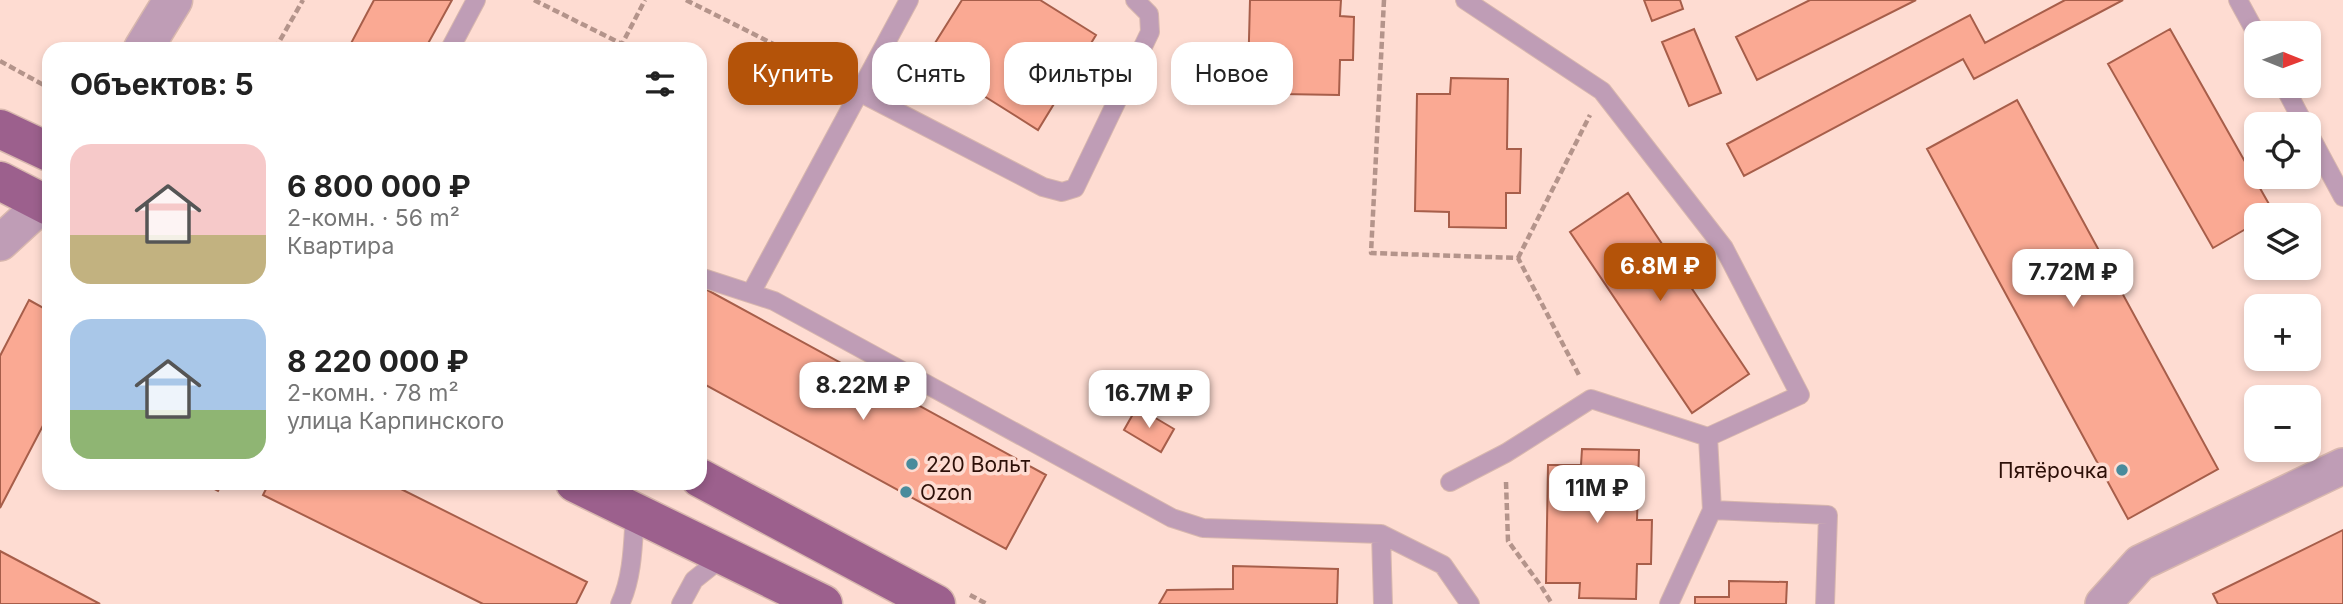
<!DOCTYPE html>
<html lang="ru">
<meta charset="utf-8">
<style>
:root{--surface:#fff;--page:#f2f2f2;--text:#222;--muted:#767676;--accent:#b45309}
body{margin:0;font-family:Inter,sans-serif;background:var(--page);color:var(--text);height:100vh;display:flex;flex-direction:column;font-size:26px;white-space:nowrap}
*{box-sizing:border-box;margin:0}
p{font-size:23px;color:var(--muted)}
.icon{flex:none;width:38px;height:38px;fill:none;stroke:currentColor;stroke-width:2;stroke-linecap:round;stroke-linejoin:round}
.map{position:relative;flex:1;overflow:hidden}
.side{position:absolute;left:42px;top:42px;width:665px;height:448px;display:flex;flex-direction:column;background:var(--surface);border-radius:21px;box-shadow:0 4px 10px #0003}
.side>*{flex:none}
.hud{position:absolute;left:728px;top:42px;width:665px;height:63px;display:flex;gap:14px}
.needle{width:46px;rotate:91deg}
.controls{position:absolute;left:2244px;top:21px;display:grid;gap:14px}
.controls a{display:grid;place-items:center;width:77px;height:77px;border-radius:14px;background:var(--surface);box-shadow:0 4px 10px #0003;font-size:35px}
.price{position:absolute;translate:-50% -60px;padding:0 16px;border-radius:14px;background:#fff;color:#222;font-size:23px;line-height:46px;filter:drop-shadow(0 2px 4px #0008)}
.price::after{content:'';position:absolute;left:50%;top:42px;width:21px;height:16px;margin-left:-10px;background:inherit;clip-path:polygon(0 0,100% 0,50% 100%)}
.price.current{background:var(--accent);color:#fff}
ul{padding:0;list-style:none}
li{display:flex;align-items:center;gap:21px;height:175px;padding:0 28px}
li span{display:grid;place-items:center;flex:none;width:196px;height:140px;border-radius:21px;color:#555}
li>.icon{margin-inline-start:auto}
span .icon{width:84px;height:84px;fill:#fffc;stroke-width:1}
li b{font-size:30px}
h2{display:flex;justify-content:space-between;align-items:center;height:84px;padding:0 28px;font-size:30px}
.pill{padding:0 24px;border-radius:21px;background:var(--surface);box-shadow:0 4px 10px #0003;font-size:24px;line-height:63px}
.pill.current{background:var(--accent);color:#fff}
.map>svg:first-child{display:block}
.building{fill:#faa993;stroke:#a75e4a;stroke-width:2}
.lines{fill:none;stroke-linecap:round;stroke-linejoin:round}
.service-casing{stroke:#d8b7ae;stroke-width:20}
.minor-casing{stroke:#d8b7ae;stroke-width:38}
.tertiary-casing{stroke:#d8b7ae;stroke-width:41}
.primary-casing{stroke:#d8b7ae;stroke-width:41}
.path{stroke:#b4948b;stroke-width:4.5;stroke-dasharray:7 3.5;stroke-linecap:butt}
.service{stroke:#bf9db6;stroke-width:18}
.minor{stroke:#bf9db6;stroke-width:35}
.tertiary{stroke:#bf9db6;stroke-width:38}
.primary{stroke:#9c608d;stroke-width:38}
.poi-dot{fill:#498b9c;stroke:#fedcd2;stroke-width:2.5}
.labels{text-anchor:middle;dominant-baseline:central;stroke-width:7;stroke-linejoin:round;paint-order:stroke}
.poi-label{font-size:21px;fill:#2d1008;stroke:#fedcd2;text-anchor:start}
</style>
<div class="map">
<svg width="2343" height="604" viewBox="0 0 2343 604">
<rect width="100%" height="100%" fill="#fedcd2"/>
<path class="building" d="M374 0H452L425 49H348Z
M962 0H1040L1096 35 1038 130 925 59Z
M1250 0H1341L1340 16 1354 17 1353 60H1340L1339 95 1282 94 1283 79 1248 78Z
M1644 0H1680L1683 9 1652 21Z
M1810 0H1916L1757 80 1736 37Z
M2065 0H2123L1974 79 1963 59 1744 176 1727 144 1970 15 1985 43Z
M1694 29 1721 93 1689 106 1662 42Z
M2170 29 2274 213 2256 215V223L2213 248 2108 64Z
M1451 78 1508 79 1507 149H1521L1520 193H1506V228L1449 227V212L1415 211 1417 94H1450Z
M2017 100 2218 469 2128 519 1927 149Z
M1628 193 1749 374 1692 413 1570 232Z
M700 286 1046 475 1006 549 700 382Z
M29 300 49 311V414L0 508V356Z
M1137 407 1174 429 1161 452 1124 430Z
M1582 449 1639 450 1637 520H1652L1651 564H1637L1636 599 1579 598 1580 583H1546L1548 465H1581Z
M203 483H222L218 491Z
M269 483H389L587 582 576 604H483L263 495Z
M2343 530V604H2218L2213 594Z
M0 551 100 604H0Z
M1233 566 1338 569 1337 604H1159L1167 590 1233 589Z
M1729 581 1787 582 1786 604H1695V597H1729Z"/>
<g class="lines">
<defs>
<path id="service" d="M1465 0 1602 91 1724 248 1800 395 1708 437
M2238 0 2256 33
M450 49 476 0
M2284 86 2304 124
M859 92 1043 187 1062 192 1075 188 1150 32 1149 14 1135 0
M2308 132 2343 197
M700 277 774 301 1172 518 1203 528 1381 534
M751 293 909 0
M1450 482 1506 453 1591 399 1708 437 1712 510 1669 604
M1712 510 1828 515 1825 604
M620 604C633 577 633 542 635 512
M681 604 694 580 724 556
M1383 604 1381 534 1443 565 1470 604"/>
<path id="minor" d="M0 243 49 198
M2103 604 2140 563 2343 466"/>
<path id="tertiary" d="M143 49 173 0"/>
<path id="primary" d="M0 129 49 152
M0 181 49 206
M700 478 936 604
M575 483 823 604"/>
</defs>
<use href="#service" class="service-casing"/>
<use href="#minor" class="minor-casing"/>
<use href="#tertiary" class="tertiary-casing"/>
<use href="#primary" class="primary-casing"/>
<path class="path" d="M534 0 622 44 645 0
M686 0 817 66
M1384 0 1371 253 1518 258 1580 377
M275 49 303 0
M0 61 49 88
M1518 258 1590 115
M1506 482 1508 541 1541 586 1552 604
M970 595 987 604"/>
<use href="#service" class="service"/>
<use href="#minor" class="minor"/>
<use href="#tertiary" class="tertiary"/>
<use href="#primary" class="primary"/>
</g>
<g class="poi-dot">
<circle cx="912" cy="464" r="7"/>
<circle cx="2122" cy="470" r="7"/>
<circle cx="906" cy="492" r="7"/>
</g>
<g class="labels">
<g class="poi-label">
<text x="926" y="464">220 Вольт</text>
<text x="2108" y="470" text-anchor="end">Пятёрочка</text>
<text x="920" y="492">Ozon</text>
</g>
</g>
</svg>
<div class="controls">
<a><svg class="needle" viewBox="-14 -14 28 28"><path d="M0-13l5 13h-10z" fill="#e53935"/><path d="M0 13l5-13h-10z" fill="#767676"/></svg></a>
<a><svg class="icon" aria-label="locate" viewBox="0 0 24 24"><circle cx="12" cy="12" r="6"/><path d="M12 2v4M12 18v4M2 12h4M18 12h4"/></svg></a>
<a><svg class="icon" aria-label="layers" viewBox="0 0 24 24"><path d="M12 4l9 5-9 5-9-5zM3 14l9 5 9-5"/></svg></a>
<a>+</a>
<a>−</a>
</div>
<b class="price current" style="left:1660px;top:303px">6.8M ₽</b>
<b class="price" style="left:2073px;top:309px">7.72M ₽</b>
<b class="price" style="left:863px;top:422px">8.22M ₽</b>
<b class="price" style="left:1149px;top:430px">16.7M ₽</b>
<b class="price" style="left:1597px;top:525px">11M ₽</b>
<div class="hud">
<a class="pill current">Купить</a>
<a class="pill">Снять</a>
<a class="pill">Фильтры</a>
<a class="pill">Новое</a>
</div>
<section class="side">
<h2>Объектов: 5<svg class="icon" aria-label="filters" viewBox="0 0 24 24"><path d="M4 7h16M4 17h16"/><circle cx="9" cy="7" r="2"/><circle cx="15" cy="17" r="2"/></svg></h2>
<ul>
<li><span style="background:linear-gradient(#f6c9c9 65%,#c2b280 0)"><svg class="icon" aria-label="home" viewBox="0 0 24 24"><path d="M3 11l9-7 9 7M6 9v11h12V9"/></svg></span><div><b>6 800 000 ₽</b><p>2-комн. · 56 m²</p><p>Квартира</p></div></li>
<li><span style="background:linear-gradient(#a9c7e8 65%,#8fb573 0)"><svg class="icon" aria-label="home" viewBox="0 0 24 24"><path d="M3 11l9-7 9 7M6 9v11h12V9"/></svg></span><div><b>8 220 000 ₽</b><p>2-комн. · 78 m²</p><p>улица Карпинского</p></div></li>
</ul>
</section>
</div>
